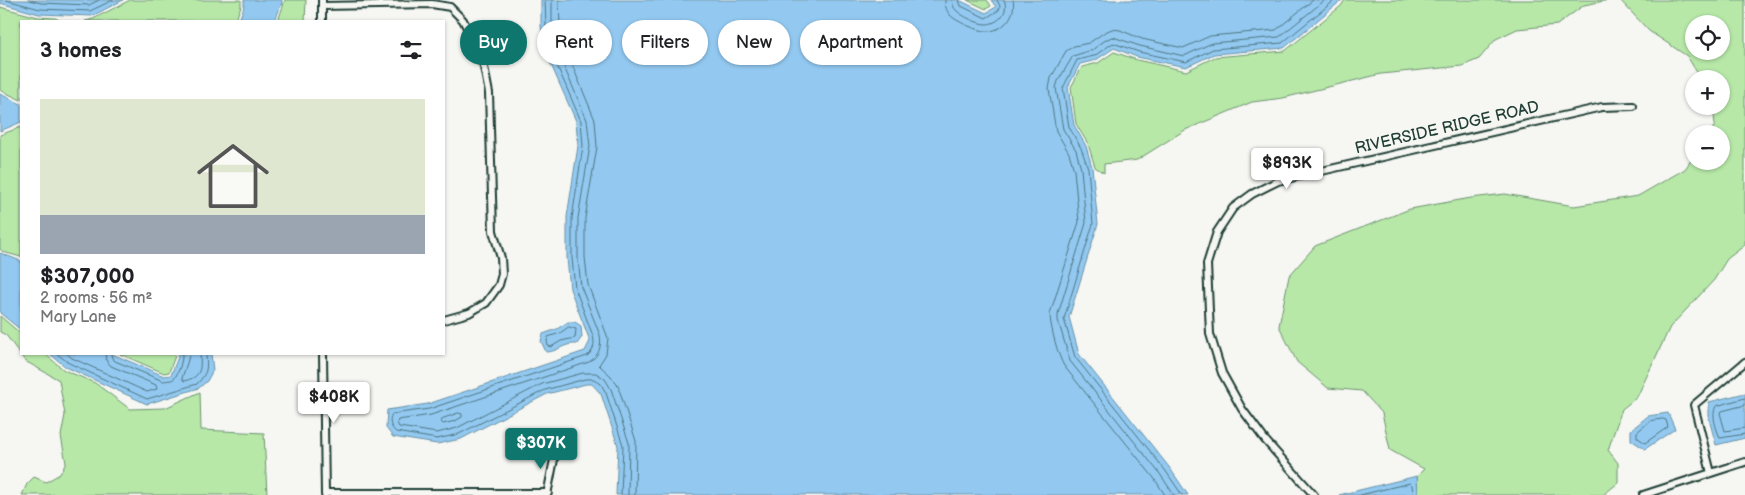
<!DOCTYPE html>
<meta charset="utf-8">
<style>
:root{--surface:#fff;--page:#f6f6f6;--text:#202124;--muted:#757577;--line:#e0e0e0;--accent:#0f766e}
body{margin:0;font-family:"Balsamiq Sans",sans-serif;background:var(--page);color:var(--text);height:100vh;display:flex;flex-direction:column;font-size:19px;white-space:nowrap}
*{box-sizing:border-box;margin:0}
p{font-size:16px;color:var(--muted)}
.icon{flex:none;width:28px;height:28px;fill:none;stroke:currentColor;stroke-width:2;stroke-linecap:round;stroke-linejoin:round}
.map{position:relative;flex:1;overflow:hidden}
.side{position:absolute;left:20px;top:20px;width:425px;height:335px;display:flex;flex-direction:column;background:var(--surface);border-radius:0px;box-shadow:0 1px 4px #0004}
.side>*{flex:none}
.top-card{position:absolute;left:460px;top:20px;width:475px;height:45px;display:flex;gap:10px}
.fabs{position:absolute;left:1685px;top:15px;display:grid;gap:10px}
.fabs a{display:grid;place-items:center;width:45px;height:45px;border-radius:50%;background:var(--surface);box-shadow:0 1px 4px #0004;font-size:25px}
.price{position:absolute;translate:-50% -42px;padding:0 11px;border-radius:5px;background:#fff;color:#222;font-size:16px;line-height:32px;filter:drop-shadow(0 1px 2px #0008)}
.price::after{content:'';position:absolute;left:50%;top:30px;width:15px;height:11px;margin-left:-8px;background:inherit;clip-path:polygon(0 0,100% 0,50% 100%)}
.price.current{background:var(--accent);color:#fff}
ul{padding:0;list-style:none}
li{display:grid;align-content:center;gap:10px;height:265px;padding:0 20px}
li+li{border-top:1px solid var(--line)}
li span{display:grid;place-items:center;height:155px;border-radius:0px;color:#555}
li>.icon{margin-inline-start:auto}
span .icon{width:90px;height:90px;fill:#fffc;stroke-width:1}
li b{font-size:21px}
h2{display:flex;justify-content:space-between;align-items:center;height:60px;padding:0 20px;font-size:21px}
.tag{padding:0 18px;border-radius:22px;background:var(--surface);box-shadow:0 1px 4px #0004;font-size:18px;line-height:45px}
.tag.current{background:var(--accent);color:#fff}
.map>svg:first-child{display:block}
.green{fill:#b7e8a8;stroke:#6b926e;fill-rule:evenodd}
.water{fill:#93c9f1;stroke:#6591a5}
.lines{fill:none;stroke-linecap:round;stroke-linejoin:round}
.shore{stroke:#4d7580;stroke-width:1}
.minor-casing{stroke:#1f3d34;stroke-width:10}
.minor{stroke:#f6f6f2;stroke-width:6}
.labels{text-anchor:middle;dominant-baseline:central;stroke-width:4;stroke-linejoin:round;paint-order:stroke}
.street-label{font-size:16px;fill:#1f3d34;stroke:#f6f6f2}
</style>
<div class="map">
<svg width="1745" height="495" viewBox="0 0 1745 495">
<rect width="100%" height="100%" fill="#f6f6f2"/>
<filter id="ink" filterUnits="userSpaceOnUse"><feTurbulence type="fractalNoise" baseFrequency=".02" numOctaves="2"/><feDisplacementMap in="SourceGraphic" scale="10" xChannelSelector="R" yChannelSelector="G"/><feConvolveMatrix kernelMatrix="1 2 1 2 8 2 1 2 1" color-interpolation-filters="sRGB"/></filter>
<g filter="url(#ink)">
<path class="green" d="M130 0H241V6L236 19 232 21H85L93 19Z
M285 0H306L305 21H278Z
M967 0H987L991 6 986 9Z
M1345 0H1609L1584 5 1557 25 1517 29 1496 39 1479 59 1462 66 1381 74 1283 98 1252 102 1185 130 1137 160 1104 164V173L1095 167 1088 144 1076 124 1071 87 1082 67 1098 63 1114 52 1137 60 1186 71 1215 57 1285 51 1341 6Z
M1620 0H1745V245L1727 259 1714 280 1670 327 1637 397 1622 409 1608 450 1618 463V483L1603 495H1418L1417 476 1424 469 1390 450 1382 413 1362 391 1328 388 1297 362 1279 326 1289 276 1315 246 1410 209 1471 198 1505 194 1574 206 1638 196 1685 169 1694 156V161H1721V134H1709L1715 125 1713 106H1721V79H1701L1687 56 1649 31ZM1694 24H1721V51H1694Z
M0 7 38 17 55 18 61 21H21V100L0 90Z
M21 127V257L3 252 0 249V135Z
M0 316 21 334V354H45L64 370 95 383 130 409 165 408 200 392 201 430 264 433 267 495H22L27 484 34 477 46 482 60 474 66 463 61 436 65 415 59 380 25 361 6 335 0 332Z
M120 354H174L175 356 169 372 164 373Z"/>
<path class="water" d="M0 0H123L92 16 39 14 0 3Z
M244 0H282V2L275 21H239L244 6Z
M541 0H959L986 13 996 7 991 0H1342L1284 48 1214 54 1186 67 1137 57 1114 48 1096 60 1080 64 1068 87 1074 125 1086 146 1092 167 1098 224 1069 317 1079 354 1169 467 1188 495H616L618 446 601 394 592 384H586L547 394 461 439 437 444 393 437 386 428 387 410 428 404 585 351 590 341 570 289 567 258V217L578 146 576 121 544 49 541 26Z
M0 94 21 104V122L0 131Z
M0 253 21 261V330L0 313Z
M568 322H575L581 326 582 337 577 344C563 343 558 352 546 352L541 341 543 334 557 329Z
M50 354H112L164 376 171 375 178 357 177 354H211L213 370 207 381 199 388 147 404 66 367Z
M1745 393V438L1716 445 1709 419V402Z
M1668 413 1675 429 1645 449 1631 440V430L1648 416Z
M1417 476 1418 495H1339Z"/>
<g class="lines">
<path class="shore" d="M6 0 40 9 90 11 113 0
M29 0 41 3 89 5 99 0
M545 0 546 26 549 47 581 121 583 146 572 218V258L575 288 593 336C595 344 594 351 587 356L429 409 392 414C388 421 391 428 396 432L437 439 459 434 545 390 585 379H594L601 384 606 393 623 445 621 495
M552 0V26L555 46 587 120 590 146 578 218V258L581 287 600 335C602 346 599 356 589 362L431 415 398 420 397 423 399 427 406 428 437 433 457 428 542 384 583 373H596L605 379 611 389 629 443 628 495
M559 0 560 26 563 43 595 120 597 147 585 218V257L588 285 608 338 606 354 599 365 611 376 618 386 636 441 635 495
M945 0C945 6 946 10 950 15 955 21 978 31 986 31 1002 32 1017 16 1013 0
M952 0C953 4 953 8 957 11 962 16 978 24 986 24 998 24 1010 12 1004 0
M959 0 961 6 986 18 999 10 1000 6 997 0
M569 327 576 329 575 338 561 341 551 347 548 346 547 341 548 337 560 333Z
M57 354 69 363 147 399 197 384C208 372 207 369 206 354
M67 354 72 358 147 392 157 389 156 385 111 366 106 360 105 354
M111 354 112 358 115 361 163 381C164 381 171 380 172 380 178 377 183 360 182 354
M189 354 188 360 182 378 184 381C201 377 201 370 200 354
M1745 398 1716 406C1711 415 1716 428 1720 438L1745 434
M1745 405 1722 411 1720 413 1725 431 1745 428
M459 413 462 414V417L455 421 443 424 441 422 442 419Z
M1663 419 1666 420 1668 427 1645 443 1637 437V432L1650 421Z
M1165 495 1154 478 1064 366C1058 356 1050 326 1050 314L1079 222 1074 170 1069 153 1056 131 1049 89 1051 78 1066 51 1074 46 1089 43 1105 32 1112 29 1120 30 1142 39 1183 48 1210 36 1276 30 1313 0
M1174 495 1160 474 1070 361 1058 320V314L1086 223 1081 169 1076 150 1063 129 1056 88 1058 81 1073 56 1092 50 1107 39 1113 37 1140 46 1184 56 1212 43 1279 37 1325 0
M1182 495 1165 470 1075 357 1064 319 1093 224 1088 168 1081 148 1069 127 1063 88 1077 60 1094 56 1113 43 1139 52 1186 62 1213 49 1282 43 1335 0
M1360 495 1410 483 1412 485 1413 495"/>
<defs>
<path id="minor" d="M322 0V21
M322 6 432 4 450 7 463 20 482 57 489 93 493 231 501 258 502 274 499 285 486 303 469 313 444 320
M323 354 325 495
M1711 473 1694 405 1745 362
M325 493H548
M547 495 556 449
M1314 495 1265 440 1242 409 1222 373 1210 334 1207 264 1217 232 1233 208 1252 194 1278 181 1602 107 1633 106
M1643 495 1745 462"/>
</defs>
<use href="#minor" class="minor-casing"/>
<use href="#minor" class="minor"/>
</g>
</g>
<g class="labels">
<g class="street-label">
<text transform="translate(1447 128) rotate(-13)">RIVERSIDE RIDGE ROAD</text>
</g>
</g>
</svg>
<div class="fabs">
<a><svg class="icon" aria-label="locate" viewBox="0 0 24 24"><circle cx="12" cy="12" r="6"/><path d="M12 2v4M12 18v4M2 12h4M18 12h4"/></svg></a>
<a>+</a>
<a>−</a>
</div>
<b class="price" style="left:1287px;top:190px">$893K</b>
<b class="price" style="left:334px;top:424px">$408K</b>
<b class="price current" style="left:541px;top:470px">$307K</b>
<div class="top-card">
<a class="tag current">Buy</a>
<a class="tag">Rent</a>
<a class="tag">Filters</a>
<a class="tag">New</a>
<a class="tag">Apartment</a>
</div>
<section class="side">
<h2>3 homes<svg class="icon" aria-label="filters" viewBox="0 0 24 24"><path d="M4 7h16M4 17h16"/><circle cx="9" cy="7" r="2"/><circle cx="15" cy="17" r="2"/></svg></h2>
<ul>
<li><span style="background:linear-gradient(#dfe7d0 75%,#9aa5b1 0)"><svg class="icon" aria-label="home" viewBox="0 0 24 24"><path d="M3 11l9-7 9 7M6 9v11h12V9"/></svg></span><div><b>$307,000</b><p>2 rooms · 56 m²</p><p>Mary Lane</p></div></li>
</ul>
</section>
</div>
